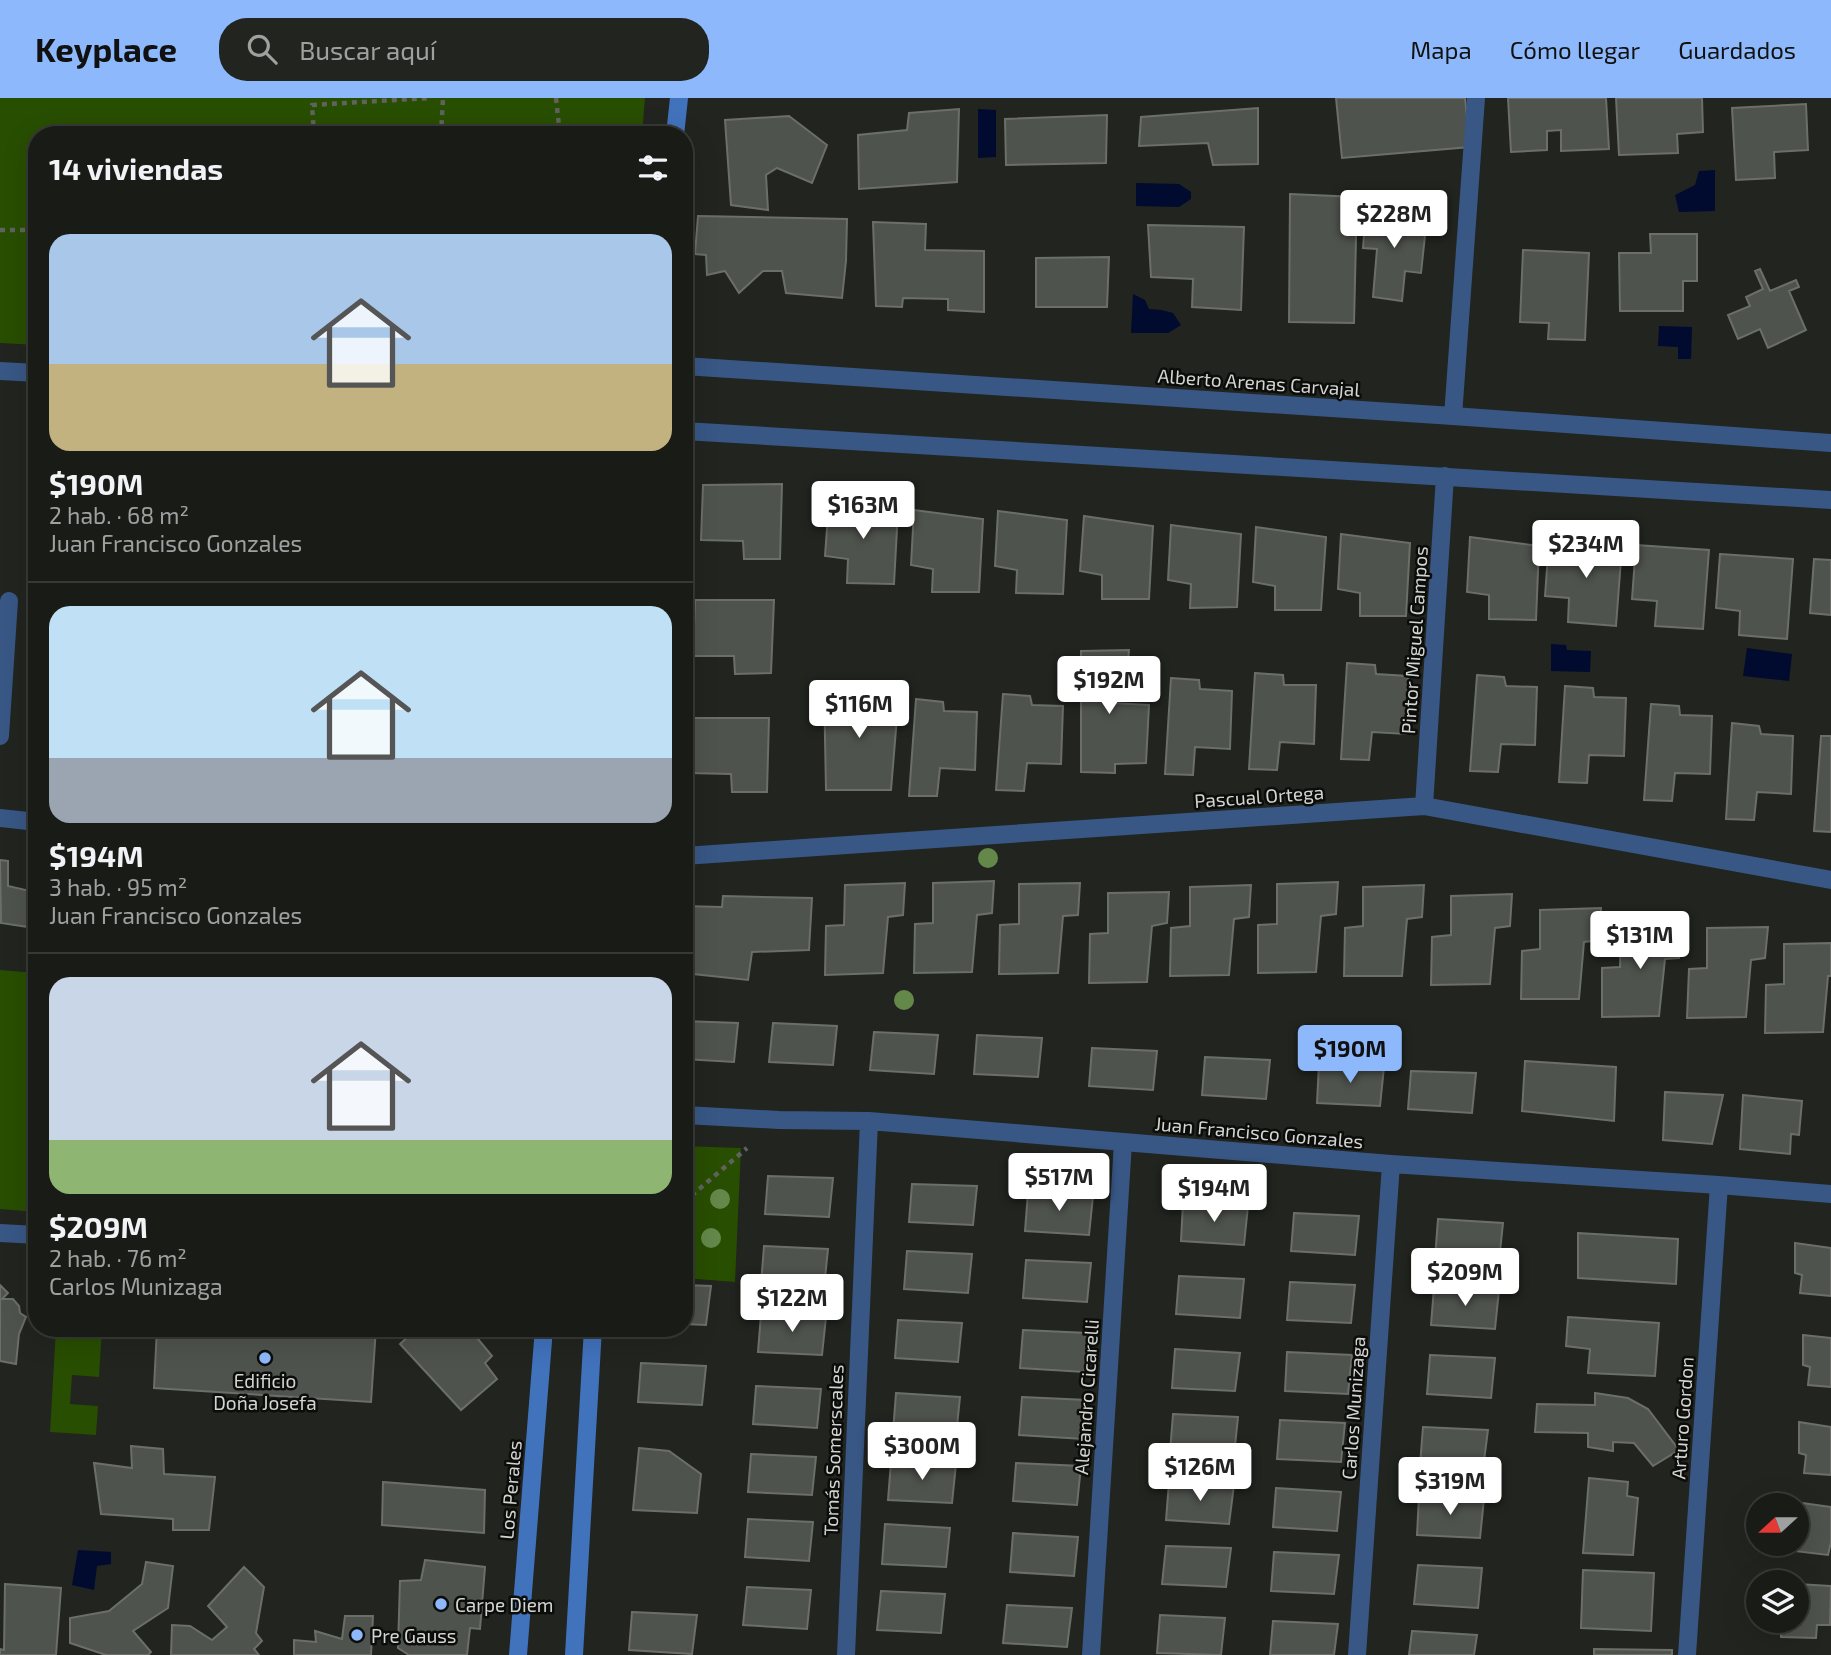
<!DOCTYPE html>
<html lang="es">
<meta charset="utf-8">
<style>
:root{--surface:#191b17;--page:#222420;--text:#f1f3f6;--muted:#9fa1a1;--line:#373936;--accent:#8db9fc}
body{margin:0;font-family:"Exo 2",sans-serif;background:var(--page);color:var(--text);height:100vh;display:flex;flex-direction:column;font-size:26px;white-space:nowrap}
*{box-sizing:border-box;margin:0}
p{font-size:23px;color:var(--muted)}
.icon{flex:none;width:38px;height:38px;fill:none;stroke:currentColor;stroke-width:2;stroke-linecap:round;stroke-linejoin:round}
.map{position:relative;flex:1;overflow:hidden}
.side{position:absolute;left:28px;top:28px;width:665px;height:1211px;display:flex;flex-direction:column;background:var(--surface);border-radius:28px;box-shadow:0 7px 28px #0002,0 0 0 2px var(--line)}
.side>*{flex:none}
.needle{width:46px;rotate:249deg}
.controls{position:absolute;left:1746px;top:1395px;display:grid;gap:14px}
.controls a{display:grid;place-items:center;width:63px;height:63px;border-radius:50%;background:var(--surface);box-shadow:0 7px 28px #0002,0 0 0 2px var(--line);font-size:35px}
.price{position:absolute;translate:-50% -60px;padding:0 16px;border-radius:7px;background:#fff;color:#222;font-size:23px;line-height:46px;filter:drop-shadow(0 2px 4px #0008)}
.price::after{content:'';position:absolute;left:50%;top:42px;width:21px;height:16px;margin-left:-10px;background:inherit;clip-path:polygon(0 0,100% 0,50% 100%)}
.price.active{background:var(--accent);color:#111}
ul{padding:0;list-style:none}
li{display:grid;align-content:center;gap:14px;height:371px;padding:0 21px}
li+li{border-top:2px solid var(--line)}
li span{display:grid;place-items:center;height:217px;border-radius:21px;color:#555}
li>.icon{margin-inline-start:auto}
span .icon{width:126px;height:126px;fill:#fffc;stroke-width:1}
li b{font-size:30px}
h2{display:flex;justify-content:space-between;align-items:center;height:84px;padding:0 21px;font-size:30px}
header{display:flex;align-items:center;gap:42px;box-sizing:border-box;height:98px;padding:0 35px;background:var(--accent);color:#111}
header strong{font-size:33px}
nav{display:flex;gap:38px;margin-inline-start:auto;font-size:24px}
.search{width:490px;height:63px;background:var(--page);display:flex;align-items:center;gap:18px;box-sizing:border-box;padding:0 24px;border-radius:28px;color:var(--muted);font-size:26px}
.map>svg:first-child{display:block}
.green{fill:#284e01}
.water{fill:#000b2f}
.building{fill:#4f534d;stroke:#6b6f68;stroke-width:2}
.lines{fill:none;stroke-linecap:round;stroke-linejoin:round}
.path{stroke:#60625e;stroke-width:4.5;stroke-dasharray:5 5;stroke-linecap:butt}
.minor{stroke:#385785;stroke-width:18}
.tertiary{stroke:#385785;stroke-width:18}
.secondary{stroke:#4172bc;stroke-width:18}
.tree{fill:#63884a}
.poi-dot{fill:#8db9fc;stroke:#0c0d0b;stroke-width:2.5}
.labels{text-anchor:middle;dominant-baseline:central;stroke-width:5;stroke-linejoin:round;paint-order:stroke}
.street-label{font-size:19px;fill:#d3d5d1;stroke:#0c0d0b}
.poi-label{font-size:19px;fill:#d3d5d1;stroke:#0c0d0b;text-anchor:start}
</style>
<header>
<strong>Keyplace</strong>
<div class="search"><svg class="icon" aria-label="search" viewBox="0 0 24 24"><circle cx="10" cy="10" r="6"/><path d="M15 15l6 6"/></svg>Buscar aquí</div>
<nav><a>Mapa</a><a>Cómo llegar</a><a>Guardados</a></nav>
</header>
<div class="map">
<svg width="1831" height="1557" viewBox="0 0 1831 1557">
<rect width="100%" height="100%" fill="#21241f"/>
<path class="green" d="M0 0H645L642 37H37V247L0 245Z
M0 872 37 875V1114L0 1111Z
M684 1048 741 1050 735 1184 684 1180Z
M56 1230H102L99 1279 72 1277 70 1306 98 1308 96 1337 50 1334Z"/>
<path class="water" d="M978 11 996 12V59L978 60Z
M1715 72V113L1679 114 1675 97 1695 87 1699 73Z
M1136 85 1179 86 1191 94V101L1179 109 1136 108Z
M1133 196 1145 202 1149 211 1161 212 1173 215 1181 227 1168 235H1131Z
M1659 228 1692 229 1691 261H1678V249L1658 248Z
M1551 546 1566 547 1567 552 1591 553 1590 574 1551 573Z
M1747 550 1792 556 1789 583 1743 578Z
M78 1452 111 1454V1466L97 1468 94 1492 72 1487Z"/>
<path class="building" d="M1336 0H1465L1470 49 1342 60Z
M1508 0H1606L1609 51 1561 53V32L1547 33V52L1511 54Z
M1616 0H1702L1703 34 1677 36 1678 55 1619 57Z
M1806 6 1808 52 1774 54 1775 80 1736 82 1732 10Z
M1258 10V66L1213 67 1208 45 1139 48 1141 19Z
M959 11 957 84 859 91 858 37 907 32 909 15Z
M1107 17 1106 65 1006 67 1005 21Z
M789 18 827 47 812 85 777 70 766 77 768 112 731 107 725 22Z
M1290 96 1357 99 1354 225 1289 224Z
M1366 112 1427 119 1421 175 1405 173 1402 203 1373 199 1377 151 1363 150Z
M698 118 847 121 846 163 842 200 786 195 782 173H763L739 195 725 173 707 177 706 157 695 156Z
M873 124 926 126 925 152 984 153V214L948 212V201L903 200 902 209 876 208Z
M1148 127 1244 129 1241 212 1192 209 1193 181 1151 179Z
M1650 136H1697V183H1683V213H1620L1619 155H1651Z
M1523 152 1589 155 1585 242 1548 241 1549 225 1520 224Z
M1109 159 1107 209H1036V160Z
M1760 171 1770 193 1796 182 1799 189 1789 193 1806 232 1768 250 1760 231 1738 241 1728 217 1750 208 1746 199 1763 191 1755 173Z
M782 386 780 461H744L743 443 701 442 703 387Z
M829 403 898 412 894 486 847 485 848 461 825 458Z
M914 412 983 421 979 494H932L933 471 911 467Z
M998 413 1067 422 1063 496 1016 495 1017 472 995 468Z
M1084 418 1153 428 1149 501H1102V477L1080 473Z
M1171 427 1241 436 1237 509 1190 510 1191 486 1168 482Z
M1256 429 1326 439 1321 512H1275V488L1253 484Z
M1341 436 1410 445 1406 518H1360V495L1338 491Z
M1470 439 1539 448 1536 522 1489 521V497L1467 494Z
M1549 443 1622 448 1616 528 1568 524 1569 500 1545 498Z
M1636 447 1709 452 1703 531 1655 528 1657 503 1632 501Z
M1720 456 1793 461 1787 541 1739 537 1740 513 1716 510Z
M1814 461 1831 462V517L1810 515Z
M695 502H774L771 575 735 576 734 558H693Z
M1129 552 1127 576 1114 577 1112 605 1149 607 1146 665 1115 666V675L1081 674V553Z
M1347 565 1375 567 1376 576 1408 578 1406 636 1372 634 1369 662 1341 661Z
M1255 575 1283 577 1284 587H1316L1314 646 1280 644 1277 672 1249 671Z
M1477 577 1504 579 1506 588 1537 589 1535 647 1501 646 1498 674 1470 673Z
M1171 580 1199 582 1200 591 1232 593 1230 651 1195 649 1193 677 1165 676Z
M824 588 884 594V606L898 607 891 692H826Z
M1565 588 1593 590 1594 599 1626 600 1624 658 1589 657 1587 685 1559 684Z
M1003 596 1030 598 1032 607 1063 608 1061 666 1027 665 1024 693 996 692Z
M916 601 943 604 944 613 977 614 975 672 940 670 937 698H909Z
M1651 606 1679 608 1680 617 1712 618 1710 676 1675 675 1672 703 1644 702Z
M691 620H769L767 694H732L731 676 689 675Z
M1732 625 1759 628 1761 636 1793 638 1791 696 1757 694 1754 722 1726 721Z
M1821 638H1831V734L1814 733Z
M0 762 8 763V788L30 793 28 829 1 825Z
M994 783 992 815 977 817 972 874 914 875 915 826 933 825V785Z
M1338 784 1336 816 1321 818 1316 874 1258 875V827L1277 826V786Z
M905 785 903 817 888 819 883 875 825 877 826 828 844 827 845 787Z
M1080 785 1078 817 1063 818 1058 875 999 876 1000 827 1019 826V786Z
M1251 787 1249 819 1234 821 1229 877 1170 878 1171 830 1190 828V789Z
M1424 787 1422 819 1407 821 1402 878H1344L1345 830 1363 828V789Z
M1169 794 1167 825 1152 828 1147 884 1089 885 1090 836 1108 835V795Z
M1512 796 1510 828 1495 830 1490 886 1431 887 1432 839 1451 837V798Z
M723 798 812 800 809 852 752 854 748 882 684 875V808L722 809Z
M1601 810 1599 842 1584 844 1579 901H1521L1522 853 1540 851V812Z
M1682 827 1679 860 1665 861 1659 918 1602 919V870L1620 869 1621 829Z
M1768 829 1765 860 1751 862 1746 919 1687 920 1689 871 1707 870V830Z
M1831 845V878H1828L1823 934 1765 935 1766 887 1784 886V846Z
M684 923 738 925 734 964 684 961Z
M773 925 837 928 833 967 769 964Z
M874 934 938 937 934 976 870 972Z
M977 937 1042 940 1038 979 974 976Z
M1092 950 1157 953 1153 992 1089 988Z
M1205 959 1270 962 1266 1001 1202 997Z
M1525 963 1616 969 1614 1023 1522 1013Z
M1319 966 1384 969 1380 1008 1317 1005Z
M1411 973 1476 975 1472 1015 1408 1011Z
M1665 994 1723 997 1712 1046 1663 1042Z
M1743 997 1802 1003 1799 1037 1791 1036 1790 1056 1740 1051Z
M768 1078 833 1080 829 1119 765 1116Z
M912 1086 977 1088 973 1127 909 1124Z
M1028 1094 1093 1098 1089 1137 1025 1133Z
M1183 1105 1248 1108 1244 1147 1181 1143Z
M1294 1115 1359 1118 1355 1157 1291 1153Z
M1438 1121 1503 1125 1499 1163 1435 1160Z
M1578 1135 1678 1141 1676 1186 1578 1180Z
M1795 1145 1831 1150V1198L1800 1195 1802 1177 1795 1175Z
M764 1148 828 1151 824 1190 761 1186Z
M907 1153 972 1156 968 1195 904 1191Z
M1026 1162 1091 1165 1087 1204 1023 1200Z
M1179 1178 1244 1181 1240 1220 1176 1216Z
M1290 1184 1355 1187 1351 1225 1287 1222Z
M0 1187 8 1195 2 1201H13L19 1208 20 1215 26 1219 19 1236 16 1266 0 1263Z
M684 1187 711 1188 706 1227 684 1226Z
M1434 1189 1499 1192 1495 1231 1431 1227Z
M761 1216 826 1219 822 1257 758 1254Z
M1568 1219 1659 1225 1655 1278 1588 1275 1590 1251 1566 1248Z
M898 1222 962 1225 958 1264 895 1260Z
M157 1230H376L371 1304 154 1290Z
M396 1230H469L492 1258 485 1265 497 1281 461 1312 400 1246 411 1236 396 1235Z
M1023 1232 1088 1235 1084 1274 1020 1270Z
M1803 1237 1831 1240V1289L1808 1287 1810 1269 1803 1267Z
M1175 1251 1240 1255 1235 1293 1172 1290Z
M1287 1254 1352 1257 1348 1296 1285 1293Z
M1430 1257 1495 1260 1491 1300 1427 1296Z
M641 1265 706 1268 702 1307 638 1304Z
M756 1288 821 1291 817 1330 753 1326Z
M896 1295 960 1299 956 1338 893 1334Z
M1595 1295 1628 1300 1648 1311 1679 1352 1653 1368 1634 1345 1613 1344V1353L1588 1349V1335L1535 1334 1537 1306 1595 1307Z
M1022 1299 1087 1302 1083 1341 1019 1337Z
M1173 1316 1238 1319 1234 1358 1170 1354Z
M1280 1322 1345 1325 1341 1364 1277 1361Z
M1799 1324 1831 1329V1377L1804 1375 1806 1357 1799 1355Z
M1423 1329 1488 1332 1483 1371 1420 1367Z
M131 1348 163 1351 164 1376 215 1379 209 1432H173V1421L101 1416 94 1365 132 1370Z
M639 1350 669 1353 701 1376 697 1415 633 1412Z
M751 1356 816 1359 812 1397 748 1394Z
M891 1364 956 1366 952 1405 888 1402Z
M1016 1365 1081 1368 1077 1407 1013 1403Z
M1589 1380 1628 1384 1627 1398 1638 1400 1633 1457 1583 1455Z
M383 1384 485 1392 484 1435 382 1427Z
M1169 1384 1234 1387 1229 1426 1166 1422Z
M1276 1390 1341 1394 1337 1433 1273 1429Z
M1419 1398 1484 1401 1480 1440 1417 1437Z
M1788 1403 1831 1409V1444L1828 1457 1794 1453 1795 1446H1797V1407H1788Z
M748 1421 813 1424 809 1463 745 1459Z
M885 1426 950 1430 946 1469 882 1466Z
M1013 1435 1078 1439 1074 1478 1010 1474Z
M1166 1448 1231 1450 1226 1489 1162 1486Z
M1274 1454 1339 1457 1334 1496 1271 1493Z
M425 1462 485 1469 480 1531 470 1530 467 1557H409L398 1550 400 1483 421 1482Z
M146 1464 173 1468 168 1510 133 1533 151 1554 148 1557H106L70 1545V1520L109 1513 142 1486Z
M1418 1467 1482 1470 1478 1510 1414 1506Z
M244 1469 264 1489 256 1535 262 1543 254 1551 259 1557H171L172 1527 190 1528 212 1542 227 1529 208 1508Z
M1583 1472 1654 1475 1651 1533 1581 1530Z
M5 1486 61 1490 56 1557H0V1551L4 1552Z
M1797 1486 1831 1488 1830 1527H1817L1816 1540 1781 1539 1782 1522H1797Z
M747 1489 811 1492 807 1531 743 1527Z
M881 1493 945 1496 941 1535 877 1532Z
M1007 1507 1072 1510 1067 1549 1003 1545Z
M632 1514 697 1517 692 1556 629 1552Z
M1160 1517 1225 1520 1221 1557 1157 1555Z
M345 1518H373L371 1557H294V1542L316 1544 315 1533 342 1541Z
M1273 1523 1338 1526 1334 1557H1270Z
M1412 1533 1477 1537 1474 1557H1409Z
M1594 1551 1672 1552V1557H1594Z"/>
<g class="lines">
<path class="path" d="M556 0 560 37
M314 37 312 7 429 0
M441 37 443 0
M0 132H37
M684 1104 747 1050"/>
<path class="minor" d="M1453 318 1476 0
M0 638 9 503
M1424 708 1445 378
M0 720 37 724
M684 758 1424 708 1831 782
M684 1017 779 1022 869 1023 1391 1066 1719 1087 1831 1096
M0 1135 37 1137
M846 1557 869 1023
M1091 1557 1123 1044
M1357 1557 1391 1066
M1687 1557 1719 1087"/>
<path class="tertiary" d="M684 268 1453 318 1831 345
M0 273 37 275
M684 333 1831 402"/>
<path class="secondary" d="M675 37 679 0
M518 1557 544 1230
M574 1557 593 1230"/>
</g>
<g class="tree">
<circle cx="988" cy="760" r="10"/>
<circle cx="904" cy="902" r="10"/>
<circle cx="720" cy="1101" r="10"/>
<circle cx="711" cy="1140" r="10"/>
</g>
<g class="poi-dot">
<circle cx="265" cy="1260" r="7"/>
<circle cx="441" cy="1506" r="7"/>
<circle cx="357" cy="1537" r="7"/>
</g>
<g class="labels">
<g class="street-label">
<text transform="translate(1259 284) rotate(4)">Alberto Arenas Carvajal</text>
<text transform="translate(1414 542) rotate(-86)">Pintor Miguel Campos</text>
<text transform="translate(1259 698) rotate(-4)">Pascual Ortega</text>
<text transform="translate(1259 1034) rotate(5)">Juan Francisco Gonzales</text>
<text transform="translate(1086 1299) rotate(-86)">Alejandro Cicarelli</text>
<text transform="translate(1353 1310) rotate(-86)">Carlos Munizaga</text>
<text transform="translate(1682 1320) rotate(-86)">Arturo Gordon</text>
<text transform="translate(833 1352) rotate(-88)">Tomás Somerscales</text>
<text transform="translate(510 1392) rotate(-85)">Los Perales</text>
</g>
<g class="poi-label">
<text x="265" y="1282" text-anchor="middle">Edificio<tspan x="265" dy="22">Doña Josefa</tspan></text>
<text x="455" y="1506">Carpe Diem</text>
<text x="371" y="1537">Pre Gauss</text>
</g>
</g>
</svg>
<div class="controls">
<a><svg class="needle" viewBox="-14 -14 28 28"><path d="M0-13l5 13h-10z" fill="#e53935"/><path d="M0 13l5-13h-10z" fill="#9fa1a1"/></svg></a>
<a><svg class="icon" aria-label="layers" viewBox="0 0 24 24"><path d="M12 4l9 5-9 5-9-5zM3 14l9 5 9-5"/></svg></a>
</div>
<b class="price" style="left:1394px;top:152px">$228M</b>
<b class="price" style="left:863px;top:443px">$163M</b>
<b class="price" style="left:1586px;top:482px">$234M</b>
<b class="price" style="left:1109px;top:618px">$192M</b>
<b class="price" style="left:859px;top:642px">$116M</b>
<b class="price" style="left:1640px;top:873px">$131M</b>
<b class="price active" style="left:1350px;top:987px">$190M</b>
<b class="price" style="left:1059px;top:1115px">$517M</b>
<b class="price" style="left:1214px;top:1126px">$194M</b>
<b class="price" style="left:1465px;top:1210px">$209M</b>
<b class="price" style="left:792px;top:1236px">$122M</b>
<b class="price" style="left:922px;top:1384px">$300M</b>
<b class="price" style="left:1200px;top:1405px">$126M</b>
<b class="price" style="left:1450px;top:1419px">$319M</b>
<section class="side">
<h2>14 viviendas<svg class="icon" aria-label="filters" viewBox="0 0 24 24"><path d="M4 7h16M4 17h16"/><circle cx="9" cy="7" r="2"/><circle cx="15" cy="17" r="2"/></svg></h2>
<ul>
<li><span style="background:linear-gradient(#a9c7e8 60%,#c2b280 0)"><svg class="icon" aria-label="home" viewBox="0 0 24 24"><path d="M3 11l9-7 9 7M6 9v11h12V9"/></svg></span><div><b>$190M</b><p>2 hab. · 68 m²</p><p>Juan Francisco Gonzales</p></div></li>
<li><span style="background:linear-gradient(#bfe0f5 70%,#9aa5b1 0)"><svg class="icon" aria-label="home" viewBox="0 0 24 24"><path d="M3 11l9-7 9 7M6 9v11h12V9"/></svg></span><div><b>$194M</b><p>3 hab. · 95 m²</p><p>Juan Francisco Gonzales</p></div></li>
<li><span style="background:linear-gradient(#c9d6e8 75%,#8fb573 0)"><svg class="icon" aria-label="home" viewBox="0 0 24 24"><path d="M3 11l9-7 9 7M6 9v11h12V9"/></svg></span><div><b>$209M</b><p>2 hab. · 76 m²</p><p>Carlos Munizaga</p></div></li>
</ul>
</section>
</div>
